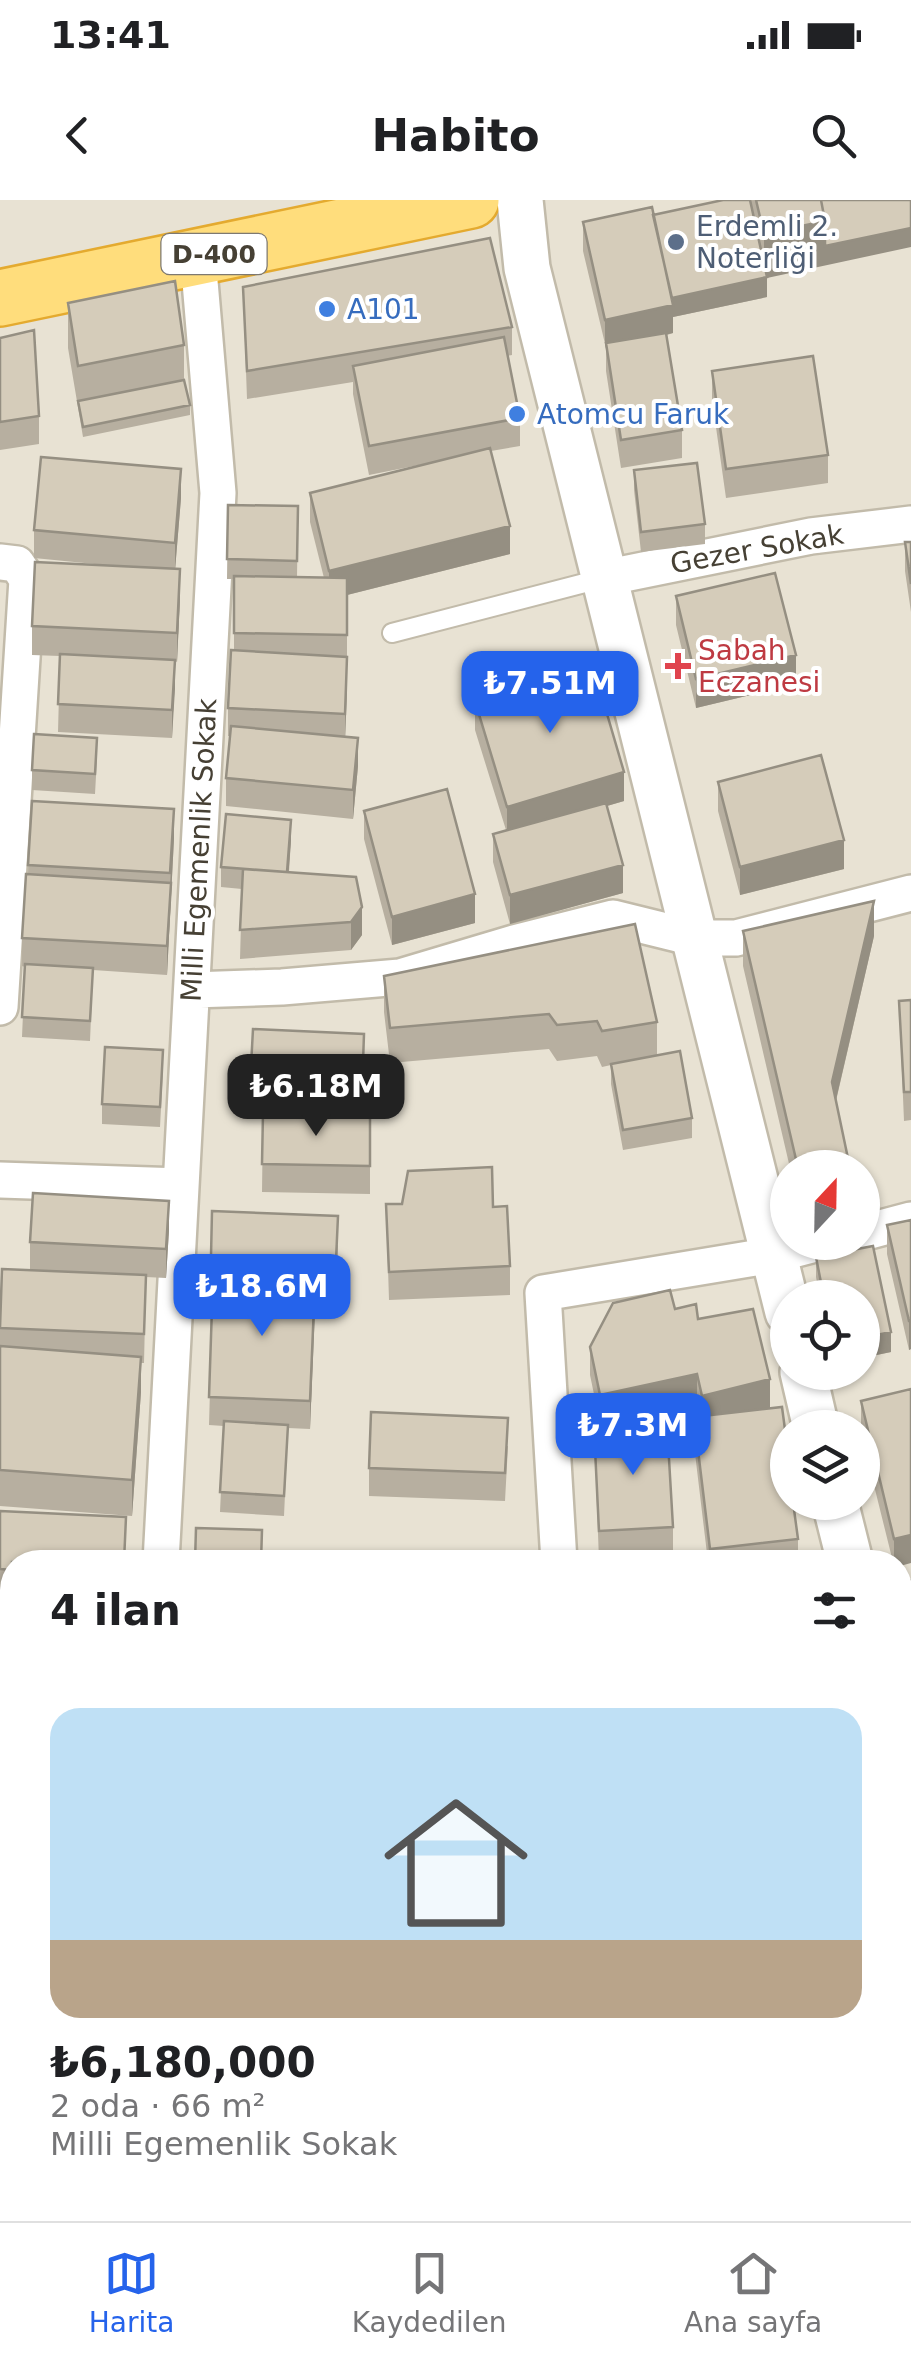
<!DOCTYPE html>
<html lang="tr">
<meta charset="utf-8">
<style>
:root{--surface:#fff;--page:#f6f6f6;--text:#202124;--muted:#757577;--line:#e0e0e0;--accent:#2563eb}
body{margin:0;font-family:"DejaVu Sans",sans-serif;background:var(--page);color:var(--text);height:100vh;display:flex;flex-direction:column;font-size:38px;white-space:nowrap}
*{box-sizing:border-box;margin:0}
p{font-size:32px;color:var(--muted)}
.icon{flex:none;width:55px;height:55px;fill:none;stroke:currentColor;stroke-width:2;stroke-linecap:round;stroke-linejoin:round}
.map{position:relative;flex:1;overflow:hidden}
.side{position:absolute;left:0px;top:1350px;width:912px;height:672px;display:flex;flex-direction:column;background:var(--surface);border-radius:40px 40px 0 0;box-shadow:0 2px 8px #0004}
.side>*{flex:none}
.needle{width:65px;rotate:22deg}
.fabs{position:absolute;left:770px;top:950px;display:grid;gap:20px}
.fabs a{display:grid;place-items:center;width:110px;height:110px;border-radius:50%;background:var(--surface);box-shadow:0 2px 8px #0004;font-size:50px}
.price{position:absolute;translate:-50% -85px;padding:0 22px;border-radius:20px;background:var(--accent);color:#fff;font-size:32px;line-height:65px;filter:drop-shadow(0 2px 5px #0008)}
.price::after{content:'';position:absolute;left:50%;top:60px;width:30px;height:22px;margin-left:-15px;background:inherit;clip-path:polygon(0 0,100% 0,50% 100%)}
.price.current{background:#222;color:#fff}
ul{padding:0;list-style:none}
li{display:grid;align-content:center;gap:20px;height:530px;padding:0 50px}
li span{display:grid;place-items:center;height:310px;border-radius:30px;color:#555}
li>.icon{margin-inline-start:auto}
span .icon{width:180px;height:180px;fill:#fffc;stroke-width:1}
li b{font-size:42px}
h2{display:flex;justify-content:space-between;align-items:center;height:120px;padding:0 50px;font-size:42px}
.status{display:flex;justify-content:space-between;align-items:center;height:70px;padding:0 50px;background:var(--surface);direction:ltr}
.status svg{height:28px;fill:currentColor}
header{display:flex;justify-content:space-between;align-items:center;height:130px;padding:0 50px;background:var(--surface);font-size:45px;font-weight:700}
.dock{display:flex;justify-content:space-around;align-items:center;height:140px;border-top:2px solid var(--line);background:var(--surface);font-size:28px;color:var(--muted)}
.dock a{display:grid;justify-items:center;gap:5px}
.dock .current{color:var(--accent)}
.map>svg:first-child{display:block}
.residential{fill:#e8e2d3;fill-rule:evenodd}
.commercial{fill:#f6e8cf}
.green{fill:#cbeaac}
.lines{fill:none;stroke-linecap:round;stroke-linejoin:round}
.service-casing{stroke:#c2bbaa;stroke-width:22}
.minor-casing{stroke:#c2bbaa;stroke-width:40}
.tertiary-casing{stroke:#c2bbaa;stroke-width:50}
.secondary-casing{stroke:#d6c793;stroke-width:55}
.trunk-casing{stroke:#e4aa2f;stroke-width:60}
.service{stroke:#fff;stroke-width:18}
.minor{stroke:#fff;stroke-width:35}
.tertiary{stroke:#fff;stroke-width:45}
.secondary{stroke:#fff4c4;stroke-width:50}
.trunk{stroke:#ffdd7c;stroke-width:55}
.wall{fill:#b7afa0}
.shaded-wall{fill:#958f82}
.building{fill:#d5ccba;stroke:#958f82;stroke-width:2.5}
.service-dot{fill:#5c6f8a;stroke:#fff;stroke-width:4}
.shop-dot{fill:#3f7fe0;stroke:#fff;stroke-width:4}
.health-dot{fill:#e0444e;stroke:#fff;stroke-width:4}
.labels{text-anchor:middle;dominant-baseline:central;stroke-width:8;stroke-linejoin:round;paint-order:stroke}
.shield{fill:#fff;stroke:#7e7971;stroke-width:2.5}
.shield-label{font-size:25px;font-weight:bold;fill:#464034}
.service-label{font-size:28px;fill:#4e5e75;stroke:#fff;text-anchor:start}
.shop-label{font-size:28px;fill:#366cbe;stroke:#fff;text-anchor:start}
.street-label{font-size:28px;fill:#464034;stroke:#fff}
.health-label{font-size:28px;fill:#be3a42;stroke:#fff;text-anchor:start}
</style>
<div class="status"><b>13:41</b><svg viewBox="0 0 49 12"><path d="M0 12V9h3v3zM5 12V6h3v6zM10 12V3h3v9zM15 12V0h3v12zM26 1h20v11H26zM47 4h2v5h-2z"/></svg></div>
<header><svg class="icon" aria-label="back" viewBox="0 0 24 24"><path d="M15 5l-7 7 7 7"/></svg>Habito<svg class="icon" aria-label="search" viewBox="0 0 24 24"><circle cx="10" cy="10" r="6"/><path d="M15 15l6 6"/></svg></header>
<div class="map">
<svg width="911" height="2021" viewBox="0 0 911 2021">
<rect width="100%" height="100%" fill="#f3f0e5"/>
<path class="residential" d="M0 0H911V2021H0ZM788 968H862V1042H788ZM788 1098H862V1172H788ZM788 1228H862V1302H788ZM12 1362H900V2010H12Z"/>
<path class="commercial" d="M0 1913 12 1914V2010H123L122 2021H0Z"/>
<path class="green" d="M900 1939H911V2021H310L309 2010H900Z"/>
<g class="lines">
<defs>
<path id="service" d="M392 433 604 378"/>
<path id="minor" d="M0 362 17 364 27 379 0 807
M604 378 811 336 911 324
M192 790 282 787 400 777 514 743 613 718 694 738H736L911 693
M0 980 181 986
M862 1033 911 1020
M161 1362 218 293 198 58
M559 1362 543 1093 773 1055 823 1042
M900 1401 911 1399
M900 1667 911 1668"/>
<path id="tertiary" d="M520 0 527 68 788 1112
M803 1172 816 1228
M835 1302 850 1362
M900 1562 911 1606"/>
<path id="secondary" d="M0 1829H12
M900 1854 911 1855
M0 1881H12
M900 1907H911"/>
<path id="trunk" d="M0 98 471 0"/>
</defs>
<use href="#service" class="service-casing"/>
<use href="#minor" class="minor-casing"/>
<use href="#tertiary" class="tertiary-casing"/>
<use href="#secondary" class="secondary-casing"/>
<use href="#trunk" class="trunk-casing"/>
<use href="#service" class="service"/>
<use href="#minor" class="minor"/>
<use href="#tertiary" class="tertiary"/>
<use href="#secondary" class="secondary"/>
<use href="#trunk" class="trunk"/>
</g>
<path class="wall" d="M723 0H911L767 78V97L673 117V133L667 135 682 230V258L621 268 606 171V148L583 51V22L653 15Z
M243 87 512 127V155L507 156 520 218V246L491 251 510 354 347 395V486L345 537 358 566 353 619 226 606V578L230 536H228V508L234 451V379H227L228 305 298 306 297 377 324 378 310 322V293L434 262 369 275 353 194V182L247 199Z
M68 103 184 145V180L190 205V215L83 237 68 148Z
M0 138 39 216V244L0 250Z
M712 171 828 255V283L726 298 712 199Z
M634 270 705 324V344L641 352 634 290Z
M181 298 175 369 180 398 177 462 175 461 172 538 58 532 60 456 32 455V426L125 367 34 358V330Z
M905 342H911V412L905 371Z
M676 396 796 484 696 508 676 425Z
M475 501 624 601 607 606 623 693 510 724 493 662V634L506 630 475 530Z
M97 558 95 594 32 590V570Z
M718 582 844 669 740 695 718 611Z
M32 601 174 638 167 775 93 770 90 841 22 837 25 767 22 766V738L28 674Z
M364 611 475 723 392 745 364 639Z
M291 640 289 672 356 677 362 735 351 750 240 759 242 689 221 687V667Z
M743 731 874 736 836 901 850 968H790L743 766Z
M384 776 657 822V855L692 918V938L623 950 611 884V865L602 867 597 856 557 861 549 849 390 863 384 812Z
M911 800V920L904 921 899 801Z
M364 862 362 914H370V994L262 992 263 914 250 913V885Z
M163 870 160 927 102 924V904Z
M386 1004 493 1007 510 1066V1095L389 1100Z
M911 1020V1149L909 1150 887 1054V1025Z
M169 1030 166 1078 146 1077 144 1163H141V1192L132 1316 0 1306V1108L30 1070V1042Z
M338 1045 336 1089 315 1088 310 1229 288 1228 284 1316 220 1312 224 1226 209 1225 213 1084H211V1056Z
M873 1046 891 1132V1152L862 1158V1098H820L816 1077V1057Z
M675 1109 698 1119 770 1208 765 1209 798 1339V1362H708L694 1245V1217L700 1216 697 1203 600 1223 590 1175V1147Z
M861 1201 900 1362H893L862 1237V1228H861Z
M594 1228 673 1327V1356L599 1360Z
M508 1246 505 1301 369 1296V1268Z
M0 1311 12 1362V1554L0 1553Z
M0 1557 12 1558V1815L0 1814Z
M900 1735 910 1782V1810L900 1811Z
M0 1903 12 1904V1949L0 1948Z"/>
<path class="shaded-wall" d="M825 21 911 28V47L767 78V97L673 117V133L607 148 606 143 605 149V120L670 98 764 78V34Z
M181 269V298L175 371V343Z
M510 326V354L347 395V463V395L329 399V371Z
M180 369V398L177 462V433Z
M796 455V484L696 508V479Z
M347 457V486L345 542V514Z
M175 460V489L172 538V510Z
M358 538V566L353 619V590Z
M624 572V601L507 635V607Z
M174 609V638L167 775V746Z
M291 620V640L287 693V673Z
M844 640V669L740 695V667Z
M623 665V693L510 724V695Z
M475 694V723L392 745V717Z
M874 701V736L832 917V882Z
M362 707V735L351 750V722Z
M169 1001V1030L166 1078V1049Z
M315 1081V1109L310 1229V1201Z
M909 1121H911V1149L909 1150Z
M891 1132V1152L862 1158V1138Z
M141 1157V1192L132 1316V1280Z
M697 1174V1203L600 1223V1195Z
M770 1179V1208L702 1225V1196Z
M911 1335V1363L900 1366V1362H894V1339Z"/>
<path class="building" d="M723 0H750L767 77 672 98 653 15Z
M756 0H821L825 21 764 34Z
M821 0H911V28L825 46V21Z
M652 7 673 105 605 120 583 22Z
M490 38 512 127 247 171 243 87Z
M175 81 184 145 78 166 68 103Z
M34 130 39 216 0 222V138Z
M666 133 682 230 621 240 606 143Z
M504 137 520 218 369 246 353 166Z
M813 156 828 255 726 269 712 171Z
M184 180 190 205 83 227 78 201Z
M490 248 510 326 329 371 310 293Z
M41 257 181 269 175 343 34 330Z
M697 263 705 324 641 332 634 270Z
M228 305 298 306 297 361 227 359Z
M905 342H911V384Z
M35 362 180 369 177 433 32 426Z
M775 373 796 455 696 479 676 396Z
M234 376 347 378V435L234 433Z
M231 450 347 457 345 514 228 508Z
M60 454 175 460 172 510 58 504Z
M593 466 624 572 507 607 475 501Z
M231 526 358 538 353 590 226 578Z
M34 534 97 538 95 574 32 570Z
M821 555 844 640 740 667 718 582Z
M447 589 475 694 392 717 364 611Z
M32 601 174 609 170 673 28 665Z
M606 603 623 665 510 695 493 634Z
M226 614 291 620 287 672 221 667Z
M243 669 356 677 362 707 351 722 240 730Z
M26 674 171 683 167 746 22 738Z
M874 701 832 882 850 968H798L743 731Z
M635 724 657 822 602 831 597 821 557 825 549 814 390 828 384 776Z
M25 764 93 768 90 821 22 817Z
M911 800V892H904L899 801Z
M253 829 364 834 362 891 250 885Z
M105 847 163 850 160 907 102 904Z
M680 851 692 918 623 930 611 864Z
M263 913 370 914V966L262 964Z
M492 967 493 1007 507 1006 510 1066 389 1072 386 1004H402L408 971Z
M33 993 169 1001 166 1049 30 1042Z
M212 1011 338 1016 336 1060 211 1056Z
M911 1020V1121H909L887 1025Z
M873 1046 891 1132 862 1138V1098H824L816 1057Z
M2 1069 146 1075 144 1134 0 1128Z
M213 1077 315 1081 310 1201 209 1197Z
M670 1090 675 1109 696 1104 698 1119 753 1109 770 1179 702 1196 697 1174 600 1195 590 1147 613 1103Z
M0 1146 141 1157 132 1280 0 1270Z
M911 1189V1335L894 1339 861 1201Z
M782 1207 788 1252V1302H793L798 1339 710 1349 694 1217Z
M371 1212 508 1218 505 1273 369 1268Z
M224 1221 288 1225 284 1296 220 1292Z
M667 1225 673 1327 599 1331 594 1228Z
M0 1311 126 1317 124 1362H12V1370L0 1369Z
M196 1328 262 1330 261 1362H195Z
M0 1392H12V1449H0Z
M0 1469H12V1525H0Z
M0 1557 12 1558V1614L0 1613Z
M0 1631 12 1632V1695H0Z
M0 1709 12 1710V1786L0 1785Z
M900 1735 910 1782H900Z
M0 1903 12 1904V1939L0 1938Z
M2 2016 58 2021H1Z"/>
<circle class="service-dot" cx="676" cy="42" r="10"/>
<g class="shop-dot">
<circle cx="327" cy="109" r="10"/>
<circle cx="517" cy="214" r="10"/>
</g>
<path class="health-dot" d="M673 451h10v10h10v10h-10v10h-10v-10h-10v-10h10z"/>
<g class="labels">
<rect class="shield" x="161.5" y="34" width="105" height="40" rx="8"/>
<g class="shield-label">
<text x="214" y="54">D-400</text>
</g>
<g class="service-label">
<text x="696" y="26">Erdemli 2.<tspan x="696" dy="32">Noterliği</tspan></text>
</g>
<g class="shop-label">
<text x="347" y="109">A101</text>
<text x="537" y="214">Atomcu Faruk</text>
</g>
<g class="street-label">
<text transform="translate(757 349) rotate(-10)">Gezer Sokak</text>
<text transform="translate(199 650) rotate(-87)">Milli Egemenlik Sokak</text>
</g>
<g class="health-label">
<text x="698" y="450">Sabah<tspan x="698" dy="32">Eczanesi</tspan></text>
</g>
</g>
</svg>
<div class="fabs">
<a><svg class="needle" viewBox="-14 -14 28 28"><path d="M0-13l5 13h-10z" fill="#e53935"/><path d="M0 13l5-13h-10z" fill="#757577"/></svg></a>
<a><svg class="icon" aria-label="locate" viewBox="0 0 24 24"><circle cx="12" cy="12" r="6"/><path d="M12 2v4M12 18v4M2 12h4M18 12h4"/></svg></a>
<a><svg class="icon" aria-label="layers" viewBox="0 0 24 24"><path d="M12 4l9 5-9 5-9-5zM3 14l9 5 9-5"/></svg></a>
</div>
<b class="price" style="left:550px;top:536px">₺7.51M</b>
<b class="price current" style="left:316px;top:939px">₺6.18M</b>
<b class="price" style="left:262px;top:1139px">₺18.6M</b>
<b class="price" style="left:633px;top:1278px">₺7.3M</b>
<section class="side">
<h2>4 ilan<svg class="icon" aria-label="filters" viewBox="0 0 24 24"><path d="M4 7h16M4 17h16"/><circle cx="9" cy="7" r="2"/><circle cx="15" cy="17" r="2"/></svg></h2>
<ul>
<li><span style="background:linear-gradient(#bfe0f5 75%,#b9a48a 0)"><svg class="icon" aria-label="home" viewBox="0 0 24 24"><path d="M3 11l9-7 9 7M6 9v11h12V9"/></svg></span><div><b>₺6,180,000</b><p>2 oda · 66 m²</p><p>Milli Egemenlik Sokak</p></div></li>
</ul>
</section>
</div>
<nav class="dock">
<a class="current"><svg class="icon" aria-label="map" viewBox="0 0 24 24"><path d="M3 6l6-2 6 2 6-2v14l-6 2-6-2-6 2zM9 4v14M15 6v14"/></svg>Harita</a>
<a><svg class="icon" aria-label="saved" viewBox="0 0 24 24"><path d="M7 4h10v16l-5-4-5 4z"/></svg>Kaydedilen</a>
<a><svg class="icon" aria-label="home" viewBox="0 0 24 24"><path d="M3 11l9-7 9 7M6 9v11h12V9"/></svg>Ana sayfa</a>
</nav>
